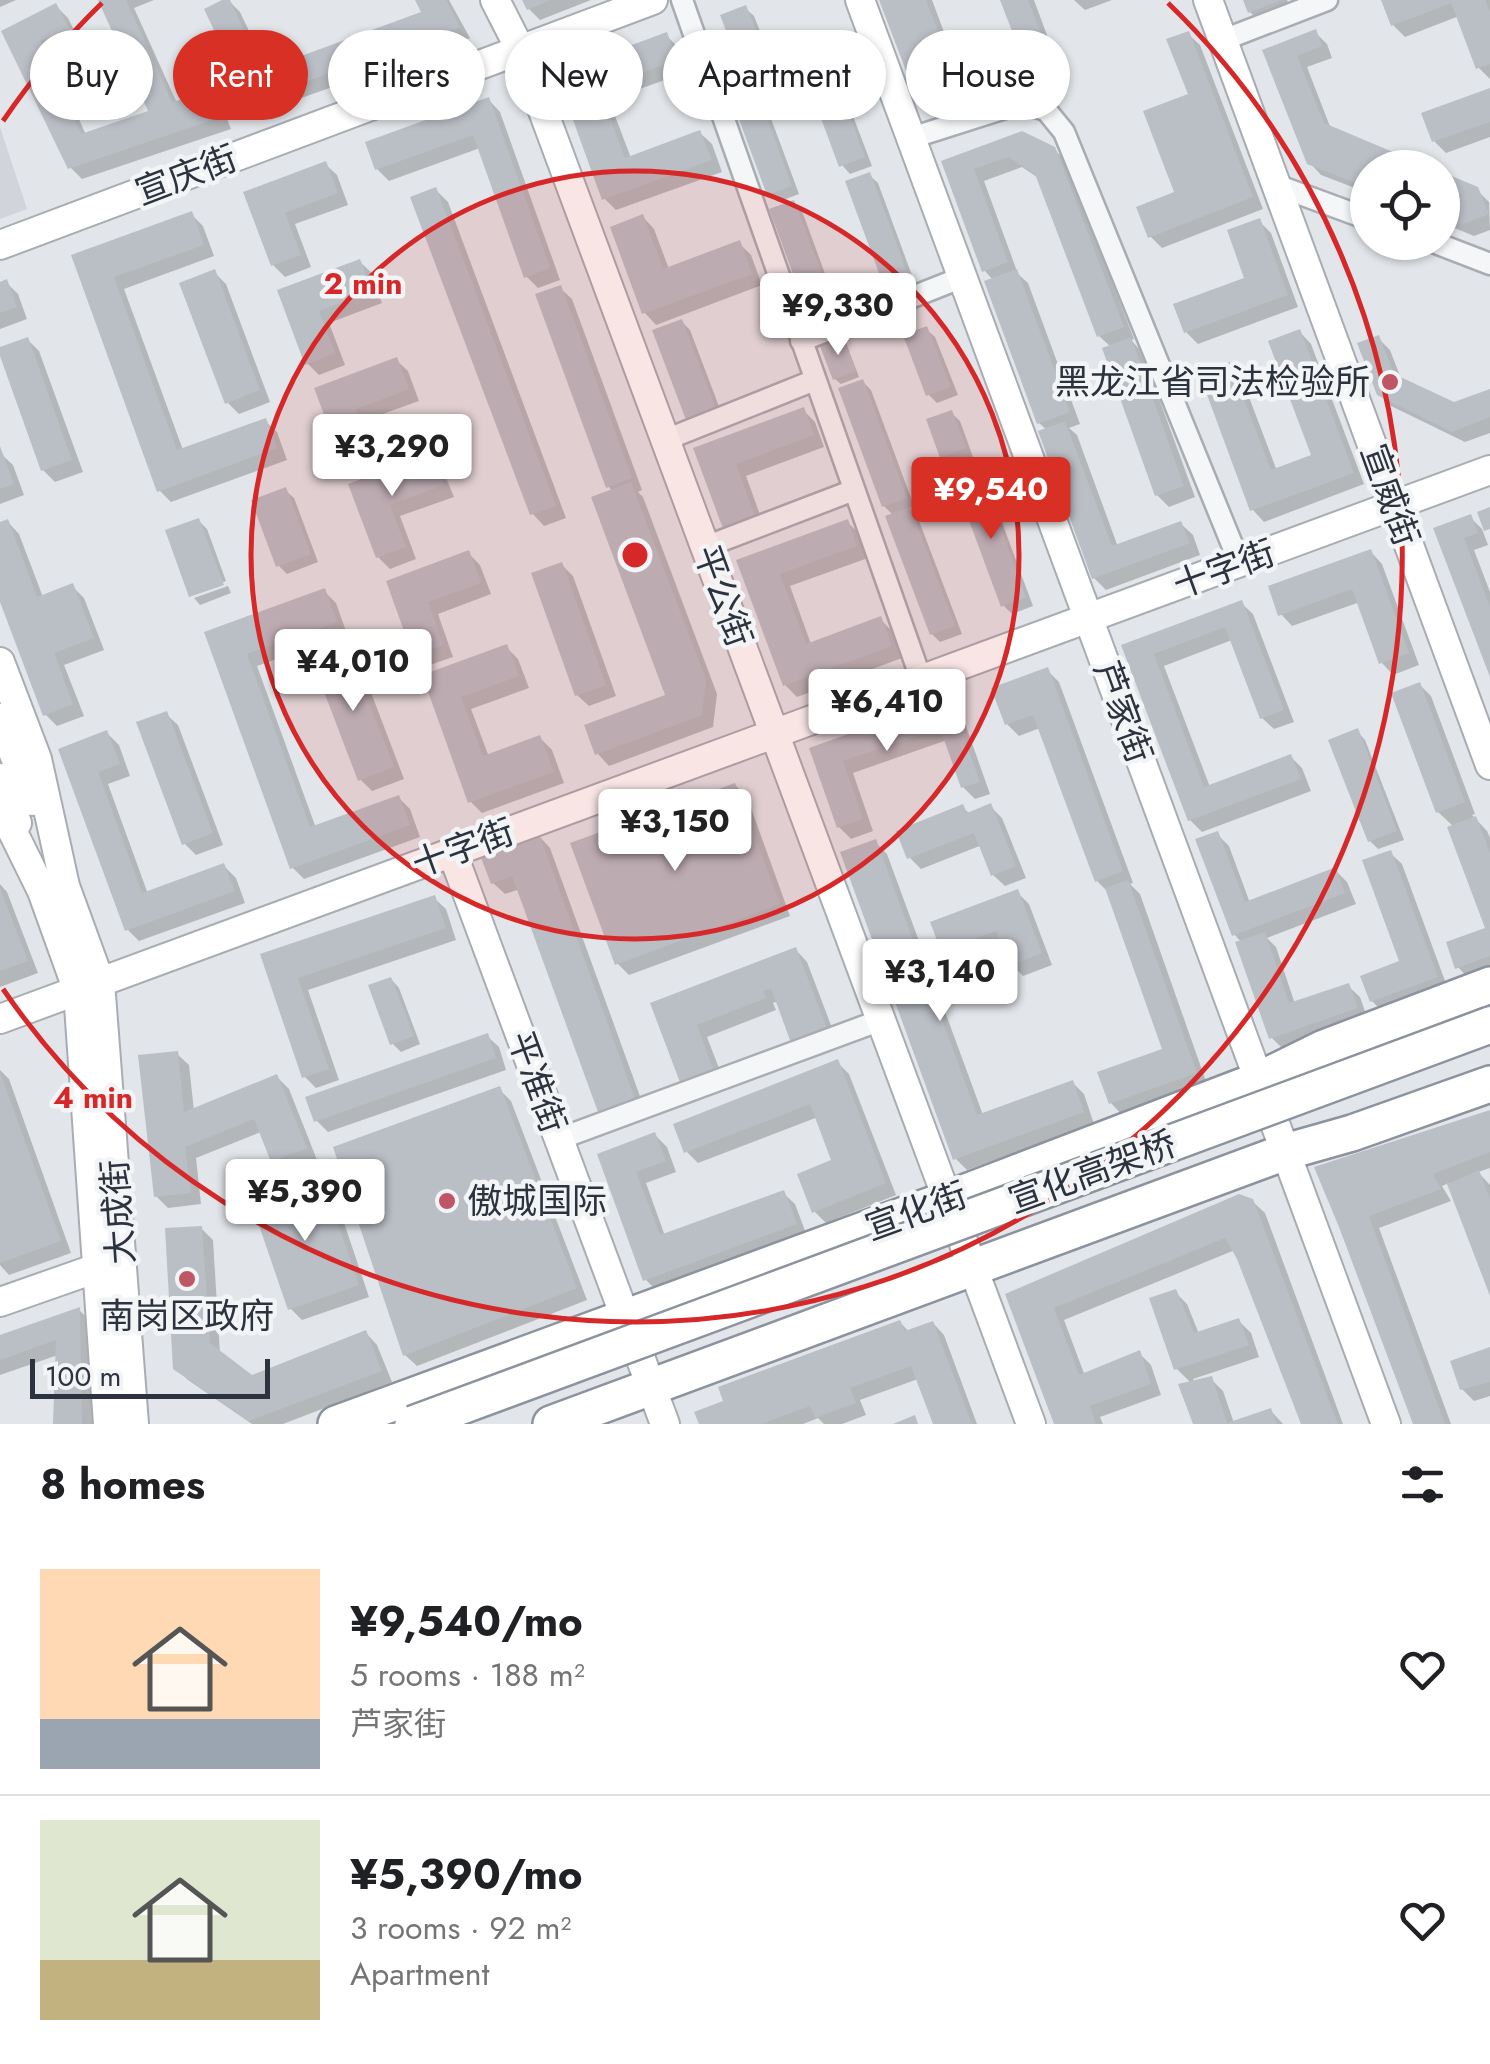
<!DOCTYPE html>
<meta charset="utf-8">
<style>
:root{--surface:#fff;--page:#f2f2f2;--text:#202124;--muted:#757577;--line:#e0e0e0;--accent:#d93025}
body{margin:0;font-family:Jost,"Noto Sans SC",sans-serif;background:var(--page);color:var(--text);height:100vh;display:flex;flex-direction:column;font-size:38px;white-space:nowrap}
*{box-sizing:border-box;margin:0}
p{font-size:32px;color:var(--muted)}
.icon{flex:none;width:55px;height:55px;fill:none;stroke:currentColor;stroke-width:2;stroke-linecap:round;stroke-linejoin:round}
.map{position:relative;height:1424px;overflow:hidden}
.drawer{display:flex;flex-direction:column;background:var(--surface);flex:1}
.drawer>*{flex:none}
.banner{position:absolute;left:30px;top:30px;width:1430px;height:90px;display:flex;gap:20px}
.fabs{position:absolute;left:1350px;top:150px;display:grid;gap:20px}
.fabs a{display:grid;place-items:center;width:110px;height:110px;border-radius:50%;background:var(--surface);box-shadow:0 2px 8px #0004;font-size:50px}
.scale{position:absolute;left:30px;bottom:25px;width:240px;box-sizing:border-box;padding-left:10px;border:5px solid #2c333f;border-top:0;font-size:28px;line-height:35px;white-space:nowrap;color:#2c333f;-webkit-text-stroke:8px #f2f4f6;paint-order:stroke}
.price{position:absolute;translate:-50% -85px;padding:0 22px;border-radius:10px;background:#fff;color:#222;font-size:32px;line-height:65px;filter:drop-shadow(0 2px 5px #0008)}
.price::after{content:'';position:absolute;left:50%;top:60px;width:30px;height:22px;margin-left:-15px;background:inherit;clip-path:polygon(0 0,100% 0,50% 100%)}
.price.on{background:var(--accent);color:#fff}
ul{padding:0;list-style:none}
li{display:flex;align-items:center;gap:30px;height:250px;padding:0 40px}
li+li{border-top:2px solid var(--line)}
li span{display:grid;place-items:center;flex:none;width:280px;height:200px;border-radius:0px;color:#555}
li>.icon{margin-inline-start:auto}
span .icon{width:120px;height:120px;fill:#fffc;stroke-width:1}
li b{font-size:42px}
h2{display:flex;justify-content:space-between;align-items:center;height:120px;padding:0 40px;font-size:42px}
.pill{padding:0 35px;border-radius:45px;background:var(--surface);box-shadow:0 2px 8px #0004;font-size:35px;line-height:90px}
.pill.on{background:var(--accent);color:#fff}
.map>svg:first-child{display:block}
.built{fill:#d1d4db}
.shadow{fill:#0003}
.building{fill:#babec5}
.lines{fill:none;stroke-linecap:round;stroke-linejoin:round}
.street-casing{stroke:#a8acb3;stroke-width:25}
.secondary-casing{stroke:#a8acb3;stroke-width:32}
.highway-casing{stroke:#8b939e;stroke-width:40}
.street{stroke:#f4f6f8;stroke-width:20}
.secondary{stroke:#fff;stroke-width:28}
.highway{stroke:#fff;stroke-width:35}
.highway-bridge-casing{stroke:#8b939e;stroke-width:40;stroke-linecap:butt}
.highway-bridge{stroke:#fff;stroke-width:35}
.ring{fill:none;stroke:#d62828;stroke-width:5}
.poi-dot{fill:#bf5666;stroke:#f2f4f6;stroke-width:4}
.labels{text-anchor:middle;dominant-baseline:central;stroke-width:9;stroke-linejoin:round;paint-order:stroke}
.street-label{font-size:35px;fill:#2c333f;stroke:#f2f4f6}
.poi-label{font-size:35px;fill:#2c333f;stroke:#f2f4f6;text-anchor:end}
.centre{fill:#d62828;stroke:#f2f4f6;stroke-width:5}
.ring-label{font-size:30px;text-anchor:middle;font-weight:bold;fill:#d62828;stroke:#f2f4f6;stroke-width:9;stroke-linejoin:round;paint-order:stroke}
</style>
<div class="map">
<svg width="1490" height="1424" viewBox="0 0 1490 1424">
<rect width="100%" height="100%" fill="#e2e5e9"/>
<path class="built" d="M0 127 27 209 0 219Z"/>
<path class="shadow" d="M0 0H16L0 7Z
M101 0H154L134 8 177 103 210 94 222 106 231 129 82 179 70 167 5 32 56 6 68 18 79 40 50 53 86 135 152 113Z
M228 0 240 12 268 71 424 14 418 0H449L470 38 262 112 250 100Z
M525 0H591L540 20 529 9Z
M882 0H932L967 93 929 107 918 95Z
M1003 0H1034L1054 54 1034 62 1022 50Z
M1074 0H1112L1085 10Z
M1246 0H1287L1292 12 1262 24 1250 12Z
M1385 0H1490V79L1479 68 1459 16 1405 37 1393 25Z
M745 8 754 16 772 62 749 71 756 78 799 194 778 202 770 194 748 69 741 62Z
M1315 32 1327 44 1332 58 1307 67 1331 129 1368 168V193L1321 175 1309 162 1266 52Z
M1188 34 1200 45 1263 209 1162 248 1150 236 1177 193 1191 95Z
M666 35 678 47 687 72 609 100 631 158 700 133 712 144 722 172 616 210 605 199 559 75Z
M820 41 828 50 872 166 850 174 842 165Z
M1490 90V137L1446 153 1434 141Z
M489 100 500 112 560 280 538 288 526 276 480 148 389 181 377 169Z
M1054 149 1066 162 1134 339 1131 340 1142 352 1195 497 1169 507 1157 495 1111 347 1099 336 1040 179 1022 167 984 181 1018 274 1028 283 1080 424 1069 428 1077 435 1118 547 1181 524 1193 535 1200 555 1106 590 1094 578 1047 430 1039 423 993 280 984 270 944 162Z
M325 164 337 175 348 205 295 224 311 267 285 277 273 265 246 193Z
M869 175 878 183 921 300 900 308Z
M1442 175 1476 189 1489 202 1490 230 1474 236 1442 223Z
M436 190 448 202 566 518 544 526 533 514Z
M794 203 802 211 845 328 824 336Z
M191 214 203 226 214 256 124 289 183 450 265 421 277 432 287 460 171 502 159 490 74 256Z
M643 217 654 229 669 269 739 243 751 255 762 285 656 325 645 313Z
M1259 221 1271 233 1298 307 1198 344 1186 332 1248 280Z
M360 262 372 273 382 303 329 323 345 365 319 375 307 363 280 291Z
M214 272 226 284 270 402 239 414 227 402Z
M6 282 18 294 27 319 0 329V284Z
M560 288 572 299 642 490 638 492 643 497 717 694 713 727 609 766 598 754 669 696 613 492 609 487Z
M682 322 690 330 723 417 697 427 688 419Z
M926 329 935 337 958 395 937 403 929 395Z
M1300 332 1311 344 1364 484 1264 522 1253 510 1230 364 1241 376 1277 471 1314 457Z
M841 338 846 343 859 377 841 384 835 379Z
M1378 338 1390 350 1402 381 1454 405 1490 391V433L1465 442 1391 406 1379 394Z
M28 340 39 351 83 472 55 482 43 470Z
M396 360 408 371 419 401 366 420 381 463 355 473 344 461 317 389Z
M863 382 871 390 914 506 908 509 918 518 962 634 940 642 932 634 894 516 884 506Z
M803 410 815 422 824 447 746 476 767 534 696 450Z
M951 413 960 421 973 457 951 465 942 457Z
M0 453 13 465 24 495 0 504Z
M431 456 442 468 454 497 400 516 416 559 390 569 378 557 352 485Z
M981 481 990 490 1033 606 1012 614 1003 605Z
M285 490 294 498 318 562 287 574 278 565Z
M1470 517 1482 529 1488 545 1474 550 1490 592V671L1437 530Z
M199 521 207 529 226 581 192 594V597V596Z
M8 522 19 534 43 597 72 586 84 598 104 650 64 665 84 716 57 726 45 714 0 595V525Z
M847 522 859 533 868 558 790 586 811 644 880 619 892 631 902 658 797 697 785 685 739 561Z
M1371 552 1382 564 1419 665 1393 675 1382 663 1360 602 1292 626 1281 614Z
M468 553 480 565 491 594 438 614 453 657 427 666 415 655 389 583Z
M561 564 573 576 616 696 589 706 577 695Z
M228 586 231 593 200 605 194 598Z
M324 591 336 603 347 634 257 666 316 828 399 798 410 809 420 837 304 879 292 867 207 633Z
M1241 603 1253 614 1294 722 1274 729 1262 718 1232 640 1164 666 1210 787 1291 757 1302 768 1311 791 1202 832 1190 820 1125 647Z
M506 647 518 659 529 688 471 709 489 757 540 738 552 750 564 783 482 813 470 801 425 677Z
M347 649 359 661 404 779 372 791 360 779Z
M1047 670 1059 682 1133 883 1130 884 1140 894 1207 1084 1122 1115 1111 1103 1165 1051 1109 893 1097 881 1040 728 1019 736 1007 724Z
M1420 685 1431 696 1475 814 1472 815 1487 831 1490 838V971L1469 979 1458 967 1488 929 1454 827 1438 812Z
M950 701 961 712 990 794 975 799 963 787 947 740 853 773 873 831 851 839 839 827 812 749Z
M166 714 178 725 223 845 196 855 184 843Z
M1357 731 1365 740 1404 840 1378 849 1370 841Z
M107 733 119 745 130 776 108 784 148 894 224 866 236 878 245 903 139 941 128 930 61 750Z
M735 785 747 797 790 916 629 975 617 963Z
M990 806 1002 818 1026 878 1005 886 993 875 982 845 921 869 910 858 962 807 970 814Z
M1217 834 1229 846 1250 903 1335 870 1347 882 1356 904 1267 938 1276 947 1295 1004 1348 986 1360 997 1368 1020 1283 1049 1271 1037 1242 943 1234 934Z
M539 836 550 848 645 1110 612 1122 600 1111 520 889 505 894 493 883Z
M875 842 887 854 983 1115 1072 1082 1084 1094 1094 1124 967 1170 955 1158Z
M1390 853 1402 864 1448 989 1384 1013 1372 1001 1402 963Z
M0 884 7 892 38 973 0 987Z
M1017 892 1029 904 1052 965 1023 976 1011 964 1004 944 955 962 943 950Z
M434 898 446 909 456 940 308 990 339 1080 316 1088 304 1076 263 956Z
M796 950 807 962 837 1041 805 1053 778 1001 773 1003 776 1010 707 1037 725 1084 653 1004Z
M391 979 399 988 420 1044 401 1052 392 1043Z
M487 1036 499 1047 506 1070 328 1132 316 1120Z
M177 1054 189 1065 194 1111 277 1077 289 1089 317 1160 285 1172 273 1161 261 1132 196 1158 201 1204 168 1208 156 1196Z
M837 1062 849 1074 896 1195 826 1223 814 1211 834 1161 818 1117 698 1163 687 1152Z
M0 1070 9 1079 71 1253 9 1275 0 1265Z
M499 1089 511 1101 587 1300 417 1366 405 1355Z
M1490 1113V1168L1478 1172 1490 1185V1290L1449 1183 1442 1186 1451 1201 1379 1228 1451 1424H1415L1342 1226Z
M655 1135 667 1147 676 1172 646 1183 665 1236 783 1193 795 1204 807 1236 657 1291 645 1279 600 1155Z
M322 1181 334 1193 369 1297 302 1320 290 1308Z
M1252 1201 1265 1213 1343 1424H1303L1235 1250 1064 1320 1085 1376 1139 1353 1151 1365 1161 1395 1100 1417 1103 1424H1057L1008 1295Z
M201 1228 213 1240 220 1354 251 1377 366 1333 377 1345 392 1382 283 1424H252L188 1380 176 1368Z
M1175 1292 1187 1304 1199 1334 1239 1321 1251 1333 1259 1357 1193 1379 1194 1383 1211 1379 1223 1391 1234 1423 1271 1411 1283 1424H1196L1191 1383 1177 1369Z
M79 1310 91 1321 93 1424H56L58 1355 0 1375V1337Z
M900 1322 909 1332 933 1323 944 1335 977 1424H935L918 1379 860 1400 866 1415 842 1424H824L818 1418 803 1424H702Z
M1490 1349V1396L1474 1401 1462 1389Z"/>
<path class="building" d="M98 0H126L172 102 211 91 221 117 68 169 1 31 56 3 69 28 40 41 81 134 148 111Z
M222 0H230L263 70 421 12 415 0H446L460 27 248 102 204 9Z
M522 0H551L527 10Z
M879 0H926L957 81 916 97Z
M1000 0H1028L1044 42 1020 52Z
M1243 0H1282L1248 13Z
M1381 0H1485L1490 12V64L1476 69 1451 3 1391 26Z
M746 5 765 53 739 64 720 15Z
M1316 29 1322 46 1297 56 1324 123 1431 168H1368V188L1307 164 1262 50Z
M1189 31 1253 197 1148 238 1136 207 1174 192 1143 111 1188 94 1166 39Z
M667 32 677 60 599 88 625 158 700 130 712 160 602 200 556 73Z
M820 38 865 157 839 167 795 48Z
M748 67 792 186 767 195 723 76Z
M1490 88V122L1432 142 1421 113Z
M489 97 550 268 524 278 473 135 375 170 365 142Z
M1022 131 1055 147 1124 327 1097 337 1035 174 1008 157 974 169 1008 262 982 272 941 161Z
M326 161 338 193 285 213 301 255 271 266 243 192Z
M870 172 914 291 889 300 845 181Z
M1442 172 1478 187 1489 214 1461 225 1442 218Z
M436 187 556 506 530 515 410 197Z
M794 200 839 319 813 328 769 209Z
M192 211 204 245 114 277 177 450 266 418 277 448 157 492 71 255Z
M643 214 663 269 740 240 752 274 642 314 610 227Z
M1260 218 1288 295 1184 333 1173 304 1244 278 1227 230Z
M360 259 372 291 319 311 335 353 305 365 277 290Z
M215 269 260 390 225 404 179 283Z
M1017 269 1070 412 1037 424 984 281Z
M7 279 17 307 0 313V282Z
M561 285 632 478 606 488 535 294Z
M682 319 716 409 686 420 652 330Z
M927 326 951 387 926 396 903 335Z
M1300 329 1354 473 1250 511 1199 373 1230 362 1271 470 1311 455 1268 341Z
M842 335 856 371 833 380 819 344Z
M1379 335 1394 374 1454 402 1490 389V417L1452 432 1377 395 1357 343Z
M28 337 72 460 41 471 0 356V347Z
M1131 337 1184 486 1155 496 1102 348Z
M397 357 409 389 356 409 371 451 342 462 314 388Z
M863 379 907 498 882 507 838 388Z
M804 407 814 435 736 464 757 522 725 534 693 448Z
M952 410 966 448 940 458 926 419Z
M1065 421 1112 546 1181 521 1190 543 1092 579 1038 431Z
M0 446 14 484 0 489Z
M431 453 444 485 390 505 406 547 376 558 348 484Z
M982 478 1026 597 1001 607 957 488Z
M631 482 706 680 702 715 595 755 584 725 665 695 591 497Z
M286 487 311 554 276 567 251 500Z
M910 507 955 626 930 635 885 516Z
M1490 507V529L1484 531 1477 512Z
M1471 514 1478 533 1464 538 1490 607V677L1433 528Z
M199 518 224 585 189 597 165 530Z
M8 519 37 597 73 583 94 638 54 653 73 704 43 716 0 602V522Z
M848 519 857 546 780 574 806 644 881 616 892 646 783 686 736 560Z
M1371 549 1409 653 1379 664 1352 589 1278 616 1268 586Z
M469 550 481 583 428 602 443 645 413 656 386 581Z
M562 562 606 685 575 696 531 573Z
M325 588 337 622 247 654 310 827 399 795 410 825 290 869 204 632Z
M1242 600 1284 710 1260 719 1225 627 1154 654 1204 787 1291 754 1301 779 1188 821 1121 645Z
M507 644 519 676 461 697 483 756 540 735 554 772 468 803 422 675Z
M347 646 394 767 358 781 312 660Z
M1048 667 1123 871 1095 882 1033 715 1005 725 991 688Z
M1420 682 1465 802 1436 813 1391 693Z
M950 698 980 782 961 788 940 728 843 761 863 819 837 828 809 748Z
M167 711 213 833 182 845 136 722Z
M1358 728 1397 831 1368 842 1328 740Z
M107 730 120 764 98 772 142 893 224 863 235 891 125 931 58 749Z
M735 783 780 904 615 965 570 843Z
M991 803 1016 866 991 876 974 833 907 859 896 831 963 804 967 813Z
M1476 816 1490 853V956L1455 969 1446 942 1485 928 1447 827Z
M1218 831 1245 902 1336 867 1345 893 1232 936 1195 839Z
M539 834 635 1099 598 1112 512 876 491 884 480 855Z
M876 839 977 1115 1073 1080 1084 1112 953 1160 840 852Z
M1391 850 1438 977 1370 1002 1360 976 1399 961 1362 860Z
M1128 880 1197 1073 1109 1104 1097 1072 1162 1049 1105 888Z
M0 888 28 961 0 971Z
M1018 889 1042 953 1009 966 996 931 941 951 930 922Z
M435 895 446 928 298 978 329 1069 302 1078 260 954Z
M1265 932 1289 1003 1349 983 1358 1008 1269 1039 1235 942Z
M796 947 827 1029 791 1043 771 988 763 991 766 998 697 1025 714 1072 681 1085 650 1003Z
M391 977 414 1036 390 1045 368 985Z
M488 1033 496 1058 314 1122 305 1097Z
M178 1051 184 1112 277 1074 307 1148 271 1162 254 1119 185 1147 191 1193 154 1197 138 1055Z
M838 1059 886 1183 812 1213 797 1174 831 1160 810 1104 684 1153 673 1124Z
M0 1072 61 1241 0 1263Z
M500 1086 577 1288 403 1356 333 1147Z
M1490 1110V1152L1433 1174 1441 1189 1369 1216 1445 1424H1413L1339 1227 1314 1167Z
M655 1132 666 1161 636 1172 660 1235 784 1190 797 1224 643 1281 597 1154Z
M1479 1170 1490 1199V1296L1447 1184Z
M322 1178 359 1285 288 1310 251 1202Z
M1239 1194 1253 1199 1338 1424H1301L1237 1259 1225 1238 1054 1308 1079 1375 1140 1350 1151 1384 1090 1406 1096 1424H1054L1005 1294Z
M202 1226 210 1343 252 1375 366 1330 382 1371 249 1421 173 1369 165 1228Z
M1176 1289 1194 1333 1239 1318 1249 1345 1174 1370 1149 1298Z
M80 1307 82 1424H53L56 1340 0 1360V1335Z
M900 1320 905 1331 933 1321 972 1424H933L911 1366 850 1388 856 1403 815 1418 810 1406 761 1424H699L694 1412 723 1401 718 1387Z
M1490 1347V1382L1460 1390 1450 1361Z
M1212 1376 1227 1423 1271 1408 1277 1424H1193L1178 1384Z
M915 1415 918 1424H893Z"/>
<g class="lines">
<defs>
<path id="street" d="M682 0 921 679
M1223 40 1327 0
M911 138 1021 103 1046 110 1064 132 1240 564
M1276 185 1368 219
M1433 242 1490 264
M801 341 963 277
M665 440 815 380
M705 547 854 490
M559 1139 881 1020"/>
<path id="secondary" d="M495 0 520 49 1031 1424
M860 0 1386 1424
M1208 0 1490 765
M0 245 653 0
M0 662 37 759 65 886 100 982 134 1424
M0 718 32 801
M0 778 17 823
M0 806 42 891 78 991 108 1424
M452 852 665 1424
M0 1019 1490 470
M0 1302 97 1268"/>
<path id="highway" d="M336 1424 948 1199 1259 1080 1324 1048 1490 985
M551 1424 1285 1152 1352 1133 1490 1084"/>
</defs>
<use href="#street" class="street-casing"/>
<use href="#secondary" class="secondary-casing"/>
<use href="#highway" class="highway-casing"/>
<use href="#street" class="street"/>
<use href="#secondary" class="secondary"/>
<use href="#highway" class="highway"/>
<defs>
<path id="highway-bridge" d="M413 1424 1490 1025"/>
</defs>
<use href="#highway-bridge" class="highway-bridge-casing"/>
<use href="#highway-bridge" class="highway-bridge"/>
</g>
<circle cx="635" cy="555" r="384" fill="#d62828" fill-opacity=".12"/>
<g class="ring">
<circle cx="635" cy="555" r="384"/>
<path d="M3 121A767 767 0 0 1 102 3M1168 3A767 767 0 1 1 3 989"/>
</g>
<g class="poi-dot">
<circle cx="1390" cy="382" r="10"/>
<circle cx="447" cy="1201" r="10"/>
<circle cx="187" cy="1279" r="10"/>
</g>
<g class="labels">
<g class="street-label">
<text transform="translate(186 175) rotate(-21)">宣庆街</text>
<text transform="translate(1390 495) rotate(70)">宣威街</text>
<text transform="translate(1224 569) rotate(-20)">十字街</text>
<text transform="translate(723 596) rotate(70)">平公街</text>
<text transform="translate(1123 712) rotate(70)">芦家街</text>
<text transform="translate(463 848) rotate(-20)">十字街</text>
<text transform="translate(537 1082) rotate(70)">平准街</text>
<text transform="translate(1092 1172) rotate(-20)">宣化高架桥</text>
<text transform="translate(916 1211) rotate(-20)">宣化街</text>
<text transform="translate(118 1212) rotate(-94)">大成街</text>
</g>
<g class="poi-label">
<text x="1370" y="382">黑龙江省司法检验所</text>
<text x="467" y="1201" text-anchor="start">傲城国际</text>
<text x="187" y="1316" text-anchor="middle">南岗区政府</text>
</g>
</g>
<circle cx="635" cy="555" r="15" class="centre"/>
<g class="ring-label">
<text x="363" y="294">2 min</text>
<text x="93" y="1108">4 min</text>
</g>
</svg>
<div class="fabs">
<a><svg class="icon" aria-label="locate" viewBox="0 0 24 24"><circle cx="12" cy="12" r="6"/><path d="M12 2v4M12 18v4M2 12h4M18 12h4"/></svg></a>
</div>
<div class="scale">100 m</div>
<b class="price" style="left:838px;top:358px">¥9,330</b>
<b class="price" style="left:392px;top:499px">¥3,290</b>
<b class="price on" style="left:991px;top:542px">¥9,540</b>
<b class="price" style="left:353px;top:714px">¥4,010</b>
<b class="price" style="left:887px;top:754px">¥6,410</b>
<b class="price" style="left:675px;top:874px">¥3,150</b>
<b class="price" style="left:940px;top:1024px">¥3,140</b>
<b class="price" style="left:305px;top:1244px">¥5,390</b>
<div class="banner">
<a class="pill">Buy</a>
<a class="pill on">Rent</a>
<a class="pill">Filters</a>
<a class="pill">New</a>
<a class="pill">Apartment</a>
<a class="pill">House</a>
</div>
</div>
<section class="drawer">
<h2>8 homes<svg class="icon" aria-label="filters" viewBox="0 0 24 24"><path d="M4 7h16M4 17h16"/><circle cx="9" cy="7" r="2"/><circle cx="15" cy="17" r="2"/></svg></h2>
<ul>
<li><span style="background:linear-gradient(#ffd9b3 75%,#9aa5b1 0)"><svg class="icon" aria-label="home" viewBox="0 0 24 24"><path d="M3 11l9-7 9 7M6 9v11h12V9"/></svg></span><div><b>¥9,540/mo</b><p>5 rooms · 188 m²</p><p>芦家街</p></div><svg class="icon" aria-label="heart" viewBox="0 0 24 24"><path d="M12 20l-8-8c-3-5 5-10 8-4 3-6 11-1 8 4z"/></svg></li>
<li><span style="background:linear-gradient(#dfe7d0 70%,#c2b280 0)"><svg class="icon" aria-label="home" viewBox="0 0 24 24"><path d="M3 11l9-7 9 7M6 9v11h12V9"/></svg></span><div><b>¥5,390/mo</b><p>3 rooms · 92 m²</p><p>Apartment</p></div><svg class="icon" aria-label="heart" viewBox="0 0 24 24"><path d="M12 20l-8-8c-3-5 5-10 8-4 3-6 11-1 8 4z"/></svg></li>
</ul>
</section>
